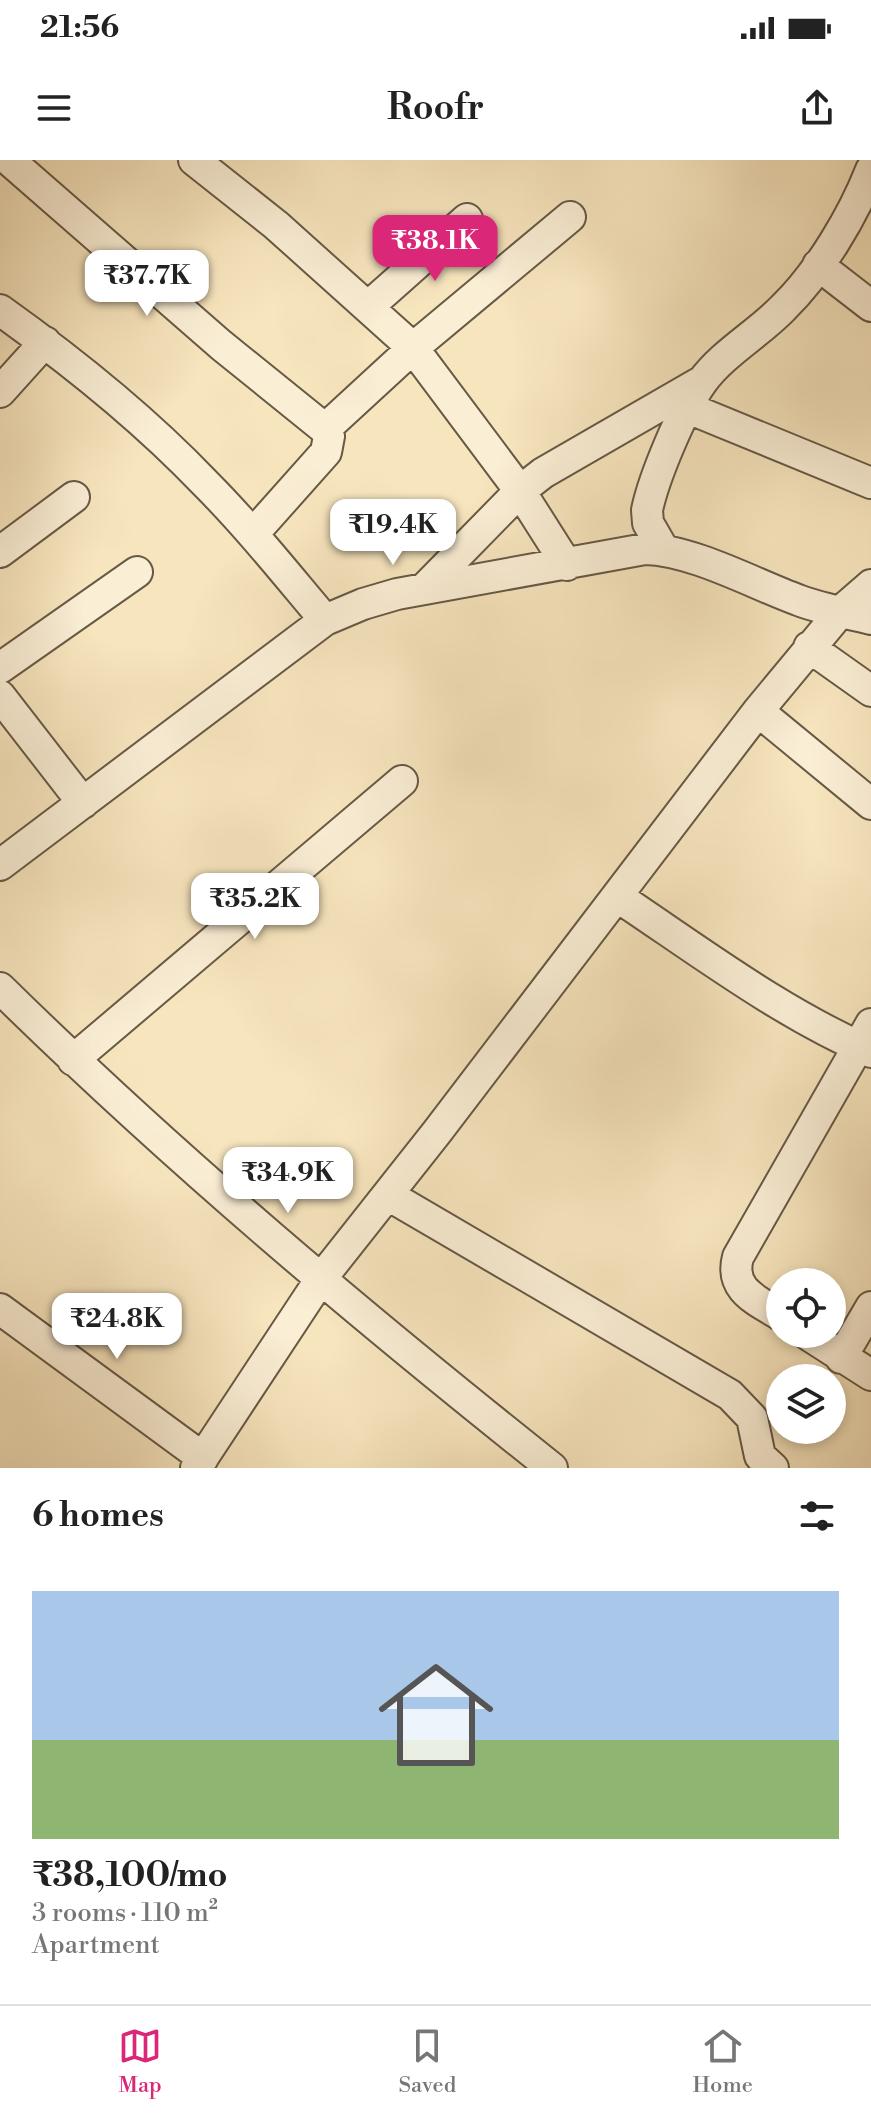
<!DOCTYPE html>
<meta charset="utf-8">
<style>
:root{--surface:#fff;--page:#f6f6f6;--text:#222;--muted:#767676;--line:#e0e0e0;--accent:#db2777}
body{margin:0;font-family:"Libre Bodoni",serif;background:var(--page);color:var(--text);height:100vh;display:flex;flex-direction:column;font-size:30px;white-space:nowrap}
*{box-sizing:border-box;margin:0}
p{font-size:26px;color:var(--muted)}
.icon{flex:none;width:44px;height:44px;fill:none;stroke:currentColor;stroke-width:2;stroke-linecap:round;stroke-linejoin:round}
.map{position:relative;height:1308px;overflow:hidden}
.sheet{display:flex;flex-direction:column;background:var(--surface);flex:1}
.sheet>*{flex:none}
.controls{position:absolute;left:766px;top:1108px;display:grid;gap:16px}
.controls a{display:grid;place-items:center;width:80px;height:80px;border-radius:50%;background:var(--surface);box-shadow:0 4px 12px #0003;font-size:40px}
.price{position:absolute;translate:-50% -68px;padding:0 18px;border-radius:16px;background:#fff;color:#222;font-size:26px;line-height:52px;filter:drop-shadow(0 2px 4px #0008)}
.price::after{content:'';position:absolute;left:50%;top:48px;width:24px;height:18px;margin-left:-12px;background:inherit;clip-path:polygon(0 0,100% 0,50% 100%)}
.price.on{background:var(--accent);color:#fff}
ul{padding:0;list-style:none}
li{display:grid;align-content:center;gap:16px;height:424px;padding:0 32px}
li+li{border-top:2px solid var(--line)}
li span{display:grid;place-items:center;height:248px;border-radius:0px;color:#555}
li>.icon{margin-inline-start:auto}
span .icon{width:144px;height:144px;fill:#fffc;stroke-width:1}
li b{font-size:34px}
h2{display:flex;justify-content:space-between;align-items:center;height:96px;padding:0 32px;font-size:34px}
.status{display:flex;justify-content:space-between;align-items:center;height:56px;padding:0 40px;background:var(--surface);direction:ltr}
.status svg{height:22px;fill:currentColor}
header{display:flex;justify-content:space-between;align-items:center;height:104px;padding:0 32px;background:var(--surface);font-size:36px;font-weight:600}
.tab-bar{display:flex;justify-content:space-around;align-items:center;height:112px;border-top:2px solid var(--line);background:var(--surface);font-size:22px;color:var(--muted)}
.tab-bar a{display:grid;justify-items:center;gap:4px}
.tab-bar .on{color:var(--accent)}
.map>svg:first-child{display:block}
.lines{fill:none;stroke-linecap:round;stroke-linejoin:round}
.minor-casing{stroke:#665945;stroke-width:34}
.minor{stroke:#faeed5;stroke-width:30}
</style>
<div class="status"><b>21:56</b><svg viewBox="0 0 49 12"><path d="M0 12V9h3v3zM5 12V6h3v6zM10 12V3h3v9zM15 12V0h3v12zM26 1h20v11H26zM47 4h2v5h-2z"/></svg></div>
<header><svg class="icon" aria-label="menu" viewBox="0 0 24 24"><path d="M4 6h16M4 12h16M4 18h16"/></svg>Roofr<svg class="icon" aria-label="share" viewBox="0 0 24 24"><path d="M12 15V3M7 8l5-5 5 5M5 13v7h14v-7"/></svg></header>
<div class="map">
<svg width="871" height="1308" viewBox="0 0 871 1308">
<rect width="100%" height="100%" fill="#f7e5be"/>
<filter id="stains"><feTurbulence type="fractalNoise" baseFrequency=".0025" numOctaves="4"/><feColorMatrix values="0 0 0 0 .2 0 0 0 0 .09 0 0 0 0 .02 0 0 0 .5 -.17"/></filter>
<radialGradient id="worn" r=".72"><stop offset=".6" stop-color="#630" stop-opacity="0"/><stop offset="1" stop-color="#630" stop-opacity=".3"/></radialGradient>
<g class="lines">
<defs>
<path id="minor" d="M9 0 221 185 325 269
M194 0 276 65 413 188 520 331 567 405
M818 105 871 146
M368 147 467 59
M0 150C73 202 143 258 205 323 248 366 286 414 325 460L363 444 397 434 645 389C693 390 754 424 798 440 821 449 847 453 871 459
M0 232 45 182
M671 241 871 323
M253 374 326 292 329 276 325 269 413 188 570 57
M663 389 648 363 647 350C654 317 682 250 702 222 723 193 758 174 783 148 819 113 853 56 871 10
M0 392 74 337
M424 429 520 331 543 313 699 223
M809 487 871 531
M0 508 137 412
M0 536 83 643
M758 551 871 644
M0 705 325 460
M618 737C699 791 781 853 871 892
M0 828C174 999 361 1156 552 1308
M73 900 402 621
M388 1035 730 1235 752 1258 760 1296 773 1308
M0 1149 203 1298
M780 1155C757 1140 729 1130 738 1097L871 864
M807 1174 871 1215
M841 1198 871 1147
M196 1308 320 1120 437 972 758 551 841 451 871 425"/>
</defs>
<use href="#minor" class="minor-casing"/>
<use href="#minor" class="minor"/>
</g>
<rect width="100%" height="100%" filter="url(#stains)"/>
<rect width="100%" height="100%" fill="url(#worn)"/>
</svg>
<div class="controls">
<a><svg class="icon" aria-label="locate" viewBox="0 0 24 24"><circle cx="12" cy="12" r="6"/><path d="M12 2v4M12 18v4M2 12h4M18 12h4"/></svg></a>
<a><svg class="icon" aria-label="layers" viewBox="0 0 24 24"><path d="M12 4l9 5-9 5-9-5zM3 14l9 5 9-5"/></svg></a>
</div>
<b class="price on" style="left:435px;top:123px">₹38.1K</b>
<b class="price" style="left:147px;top:158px">₹37.7K</b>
<b class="price" style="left:393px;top:407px">₹19.4K</b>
<b class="price" style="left:255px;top:781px">₹35.2K</b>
<b class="price" style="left:288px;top:1055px">₹34.9K</b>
<b class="price" style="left:117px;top:1201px">₹24.8K</b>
</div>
<section class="sheet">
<h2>6 homes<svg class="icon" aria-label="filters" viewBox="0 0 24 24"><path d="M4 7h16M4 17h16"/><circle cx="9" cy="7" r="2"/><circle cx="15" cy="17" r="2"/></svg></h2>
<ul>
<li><span style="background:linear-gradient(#a9c7e8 60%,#8fb573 0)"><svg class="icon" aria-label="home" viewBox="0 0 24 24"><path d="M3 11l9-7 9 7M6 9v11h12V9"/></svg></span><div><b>₹38,100/mo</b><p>3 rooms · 110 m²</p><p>Apartment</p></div></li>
</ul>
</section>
<nav class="tab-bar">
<a class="on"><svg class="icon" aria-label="map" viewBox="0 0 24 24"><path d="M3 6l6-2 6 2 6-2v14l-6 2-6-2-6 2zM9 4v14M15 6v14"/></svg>Map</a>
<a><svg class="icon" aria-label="saved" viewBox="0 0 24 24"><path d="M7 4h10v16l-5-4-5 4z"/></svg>Saved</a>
<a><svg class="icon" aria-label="home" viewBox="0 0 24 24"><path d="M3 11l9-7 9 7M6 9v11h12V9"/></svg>Home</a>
</nav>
